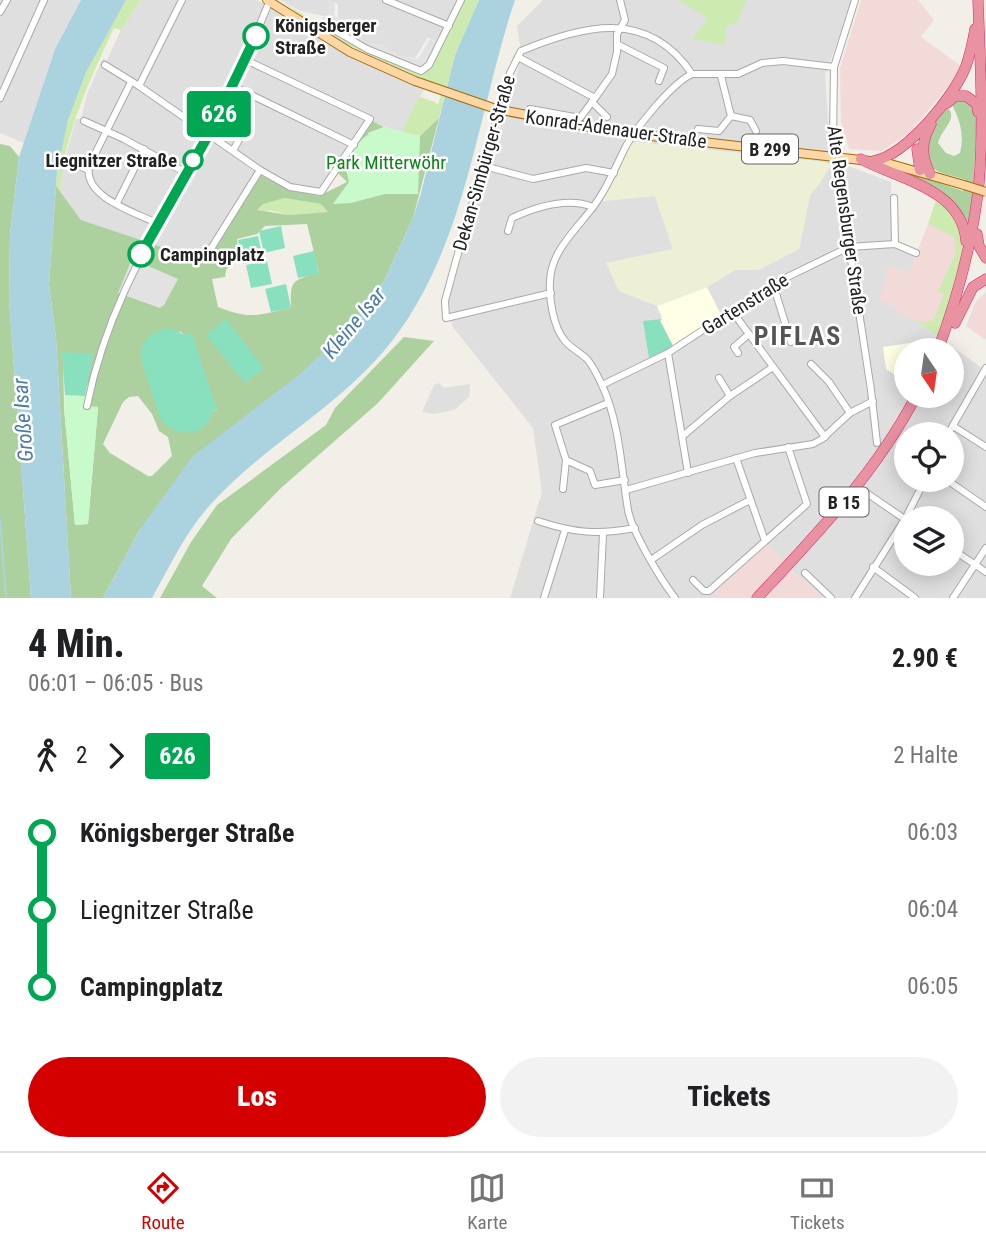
<!DOCTYPE html>
<html lang="de">
<head>
<meta charset="utf-8">
<style>
	:root { --surface:#fff; --page:#f2f2f2; --text:#202124; --muted:#757577; --line:#e0e0e0; --accent:#d40000 }
	body { margin:0; font-family:"Roboto Condensed",sans-serif; background:var(--page); color:var(--text); height:100vh; display:flex; flex-direction:column; font-size:26px; white-space:nowrap }
	* { box-sizing:border-box; margin:0 }
	p { font-size:23px; color:var(--muted) }
	.icon { flex:none; width:38px; height:38px; fill:none; stroke:currentColor; stroke-width:2; stroke-linecap:round; stroke-linejoin:round }
	.map { position:relative; height:598px; overflow:hidden }
	.sheet { display:flex; flex-direction:column; background:var(--surface); flex:1 }
	.sheet>* { flex:none }
	.badge { padding:0 14px; border-radius:5px; font-size:24px; line-height:46px }
	.needle { width:46px; rotate:167deg }
	.fabs { position:absolute; left:894px; top:338px; display:grid; gap:14px }
	.fabs a { display:grid; place-items:center; width:70px; height:70px; border-radius:50%; background:var(--surface); box-shadow:0 4px 18px #0003; font-size:35px }
	.map>.badge { position:absolute; translate:-50% -50%; box-shadow:0 0 0 4px #fff }
	.legs { display:flex; align-items:center; gap:10px; height:77px; padding:0 28px; font-size:23px }
	.legs p { margin-inline-start:auto }
	.head { display:flex; align-items:center; justify-content:space-between; height:119px; padding:0 28px }
	h1 { font-size:38px; font-weight:800; line-height:52px }
	.button { display:flex; gap:14px; margin-top:auto; padding:14px 28px }
	.button a { flex:1; height:80px; border-radius:42px; background:var(--accent); color:#fff; font-size:28px; font-weight:800; line-height:80px; text-align:center }
	.button a+a { background:var(--page); color:var(--text) }
	ul { padding:0 28px; list-style:none }
	li { display:flex; align-items:center; gap:24px; height:77px; font-size:26px }
	li i { display:grid; place-items:center; width:10px; height:100%; margin:0 9px; background:currentColor }
	li i::after { content:''; width:18px; height:18px; margin:-9px; border:5px solid; border-radius:50%; background:var(--surface) }
	li p { margin-inline-start:auto }
	li:first-child i { background:linear-gradient(#0000 50%,currentColor 0) }
	li:last-child i { background:linear-gradient(currentColor 50%,#0000 0) }
	.dock { display:flex; justify-content:space-around; align-items:center; height:98px; border-top:2px solid var(--line); background:var(--surface); font-size:19px; color:var(--muted) }
	.dock a { display:grid; justify-items:center; gap:4px }
	.dock .active { color:var(--accent) }
	.map>svg:first-child { display:block }
	.residential { fill:#e0dfdf; fill-rule:evenodd }
	.commercial { fill:#f2dad9 }
	.education { fill:#ffffe5 }
	.farmland { fill:#eef0d5 }
	.grass { fill:#cdebb0 }
	.forest { fill:#add19e; fill-rule:evenodd }
	.park { fill:#c8facc }
	.pitch { fill:#88e0be }
	.parking { fill:#e2e2e2 }
	.water { fill:#aad3df }
	.lines { fill:none; stroke-linecap:round; stroke-linejoin:round }
	.stream { stroke:#aad3df; stroke-width:2 }
	.minor-casing { stroke:#a9a9a9; stroke-width:8 }
	.major-casing { stroke:#a06b00; stroke-width:10 }
	.highway-casing { stroke:#dc2a67; stroke-width:11 }
	.minor { stroke:#fff; stroke-width:6 }
	.major { stroke:#fcd6a4; stroke-width:8 }
	.highway { stroke:#e892a2; stroke-width:10 }
	.major-bridge-casing { stroke:#a06b00; stroke-width:10; stroke-linecap:butt }
	.major-bridge { stroke:#fcd6a4; stroke-width:8 }
	.line-1-casing { stroke:#fff; stroke-width:16 }
	.line-1 { stroke:#00a651; stroke-width:10 }
	.stop-1-dot { fill:#fff; stroke:#00a651; stroke-width:3.5 }
	.labels { text-anchor:middle; dominant-baseline:central; stroke-width:5; stroke-linejoin:round; paint-order:stroke }
	.shield { fill:#fff; stroke:#646464; stroke-width:2 }
	.shield-label { font-size:18px; font-weight:bold; fill:#222 }
	.stop-label { font-size:19px; font-weight:bold; fill:#222; stroke:#fff; text-anchor:start }
	.street-label { font-size:19px; fill:#222; stroke:#fff }
	.park-label { font-size:19px; fill:#0c8416; stroke:#fff }
	.water-label { font-size:21px; font-style:italic; fill:#4a7aab; stroke:#fff }
	.district-label { font-size:26px; font-weight:bold; letter-spacing:2px; fill:#555; stroke:#fff }
</style>
</head>
<body>
<div class="map">
<svg width="986" height="598" viewBox="0 0 986 598">
	<rect width="100%" height="100%" fill="#f2efe9"/>
	<g class="residential">
		<polygon points="0,0 81,0 55,49 24,143 0,133"/>
		<polygon points="141,0 257,0 342,53 424,90 401,133 370,121 324,193 319,196 289,190 204,261 81,220 60,192 61,174 76,119 81,119 87,94 103,58 107,60 121,30"/>
		<polygon points="280,0 461,0 440,44 428,37 415,58 398,56 382,45 368,44 352,31 338,30 338,4 329,1 328,16 324,16 301,11"/>
		<path d="M543,0H853L825,75L831,162L840,163L891,182L892,247L913,254L915,259L909,273L889,266L897,311L915,320L986,371V598H824L799,576L714,587L719,598H510L542,492L533,428L452,326L448,301L519,66L521,51L517,26ZM635,142L824,162L833,167H829L820,183L810,195L799,249L758,270H735L707,287L607,263L673,249L655,196L603,201V198L629,146ZM906,350H952V396H906ZM906,434H952V480H906ZM906,518H952V564H906Z"/>
		<polygon points="439,383 444,388 470,384 469,397 454,410 435,414 422,412 434,385"/>
	</g>
	<g class="commercial">
		<polygon points="861,0 918,0 934,20 921,37 961,66 952,82 909,133 882,151 849,149 841,123 840,68"/>
		<polygon points="928,224 960,238 936,335 915,320 896,311 897,307 879,300 889,265 909,273"/>
		<polygon points="986,292 986,340 966,326 976,301"/>
		<polygon points="766,543 799,576 824,598 719,598 714,588"/>
	</g>
	<g class="education">
		<polygon points="707,287 721,315 673,346 660,320 662,318 657,306"/>
		<polygon points="916,342 929,350 906,350 906,380 904,381 886,369 883,347"/>
	</g>
	<polygon class="farmland" points="635,142 824,162 834,167 829,168 820,183 810,195 799,249 758,270 735,270 707,287 657,306 619,291 606,263 673,249 655,196 603,200 629,146"/>
	<g class="grass">
		<path d="M126,0H141L124,26L121,30L114,28C90,80 64,133 60,192L56,186C59,148 70,106 86,71C98,47 113,23 126,0Z"/>
		<polygon points="462,0 479,0 455,55 439,118 420,136 401,133 418,99 421,97 435,102 438,105 443,89 331,37 282,1 346,42 409,69 420,71"/>
		<polygon points="678,0 746,0 737,23 730,24 725,28 725,45 692,39 706,22 706,17"/>
		<path d="M937,197C954,209 965,232 964,253L939,337L915,320L927,323L929,320L933,321L944,294L938,291L956,253L954,237L928,224Z"/>
		<path d="M284,198L321,204L329,212L289,215L273,211L256,210C265,202 272,199 284,198Z"/>
	</g>
	<g class="forest">
		<path d="M970,100L977,113L974,175L976,183L969,238L963,217L883,167L908,172L963,191L966,180C956,176 942,175 934,169C912,155 936,120 946,106C960,118 942,128 938,143L946,153L954,156L960,153C965,134 959,117 950,101Z"/>
		<path d="M439,118L413,218L384,281L348,329L140,529L103,598H71L56,338L49,285L56,186L81,220L204,261L206,255L260,175L289,190L319,196L347,182L338,173L370,120L384,127L368,133L408,179L420,136ZM284,198L321,204L328,212L289,215L257,210L263,204ZM307,224L319,273C292,280 290,280 291,308C257,315 252,320 218,307L212,279L225,277L226,270L239,258L237,239L257,234L265,226ZM179,331L185,335L217,410L212,412L206,424ZM63,352L88,386L85,406L98,408L88,524L75,525L64,408ZM138,396L152,414L159,431L168,437L172,456L152,476H148L110,453L103,444L123,402L129,397Z"/>
		<polygon points="0,144 10,146 19,157 10,235 9,299 31,598 0,598"/>
		<polygon points="404,337 434,341 378,403 281,488 231,539 202,586 217,598 160,598 191,542 217,505 326,425 335,408"/>
	</g>
	<g class="park">
		<path d="M384,127L420,136L418,194H385L351,203L333,204L349,182L345,166C356,145 360,136 384,127Z"/>
		<polygon points="65,395 85,396 85,406 98,407 88,524 75,525 64,408"/>
	</g>
	<g class="pitch">
		<polygon points="281,226 285,248 264,253 259,231"/>
		<polygon points="258,236 263,259 243,264 238,240"/>
		<polygon points="314,251 319,274 298,278 293,256"/>
		<polygon points="267,261 272,284 251,288 246,265"/>
		<polygon points="286,284 291,308 271,312 265,289"/>
		<polygon points="226,319 264,368 245,383 206,335"/>
		<polygon points="662,319 660,321 673,346 649,358 643,321"/>
		<path d="M170,328L185,335L192,333L217,410L212,412C206,438 176,438 161,420C157,406 140,363 141,351C143,337 158,329 170,328Z"/>
		<polygon points="62,352 93,354 85,396 65,395"/>
	</g>
	<g class="parking">
		<polygon points="328,1 335,3 334,16 337,17 338,30 352,31 368,44 382,45 398,56 418,59 430,39 440,44 429,65 421,71 409,69 346,42 321,27 321,19 328,15"/>
		<polygon points="132,259 178,279 164,305 160,308 118,293"/>
	</g>
	<g class="water">
		<polygon points="81,0 126,0 86,72 68,120 57,172 49,285 56,338 71,598 31,598 9,299 10,235 19,157 55,49"/>
		<path d="M479,0H515C478,110 468,236 398,333C348,403 268,441 211,504C186,531 170,566 152,598H103L140,529L193,456L300,374L348,329L384,281L413,218L421,193L455,55Z"/>
	</g>
	<g class="lines">
		<polyline class="stream" points="0,519 6,598"/>
		<g class="minor-casing">
			<g id="minor">
				<polyline points="386,0 449,26"/>
				<polyline points="855,0 834,67 833,142 871,390 877,443"/>
				<polyline points="0,12 7,0"/>
				<polyline points="329,27 367,49 421,71 429,65 461,0"/>
				<polyline points="617,44 664,68 659,81"/>
				<polyline points="518,57 595,98 580,118 530,109"/>
				<polyline points="105,65 139,86 260,170 290,187 321,192 370,119 246,60"/>
				<path d="M131,82L89,166C83,198 136,212 158,224"/>
				<polyline points="139,86 182,0"/>
				<polyline points="233,86 354,145"/>
				<polyline points="0,98 44,0"/>
				<polyline points="595,98 612,74 617,52 617,34 625,20 620,0"/>
				<polyline points="592,102 607,117"/>
				<polyline points="731,116 750,120 756,131"/>
				<polyline points="84,121 124,139 186,173"/>
				<polyline points="698,129 719,131 731,116 721,76"/>
				<polyline points="233,151 248,122"/>
				<polyline points="69,161 88,170"/>
				<polyline points="484,166 533,179 586,168 614,173"/>
				<polyline points="894,198 895,244"/>
				<polyline points="117,203 144,149"/>
				<path d="M508,231L512,218C536,207 568,197 593,207"/>
				<polyline points="207,255 260,170"/>
				<polyline points="773,284 791,342"/>
				<path d="M551,293L446,318L445,301L455,264L510,73L521,51C583,25 648,8 692,74H738L762,63L783,61L834,67"/>
				<polyline points="732,311 825,437"/>
				<polyline points="668,353 688,473"/>
				<polyline points="738,353 734,347 749,334"/>
				<polyline points="811,364 829,382 850,413"/>
				<polyline points="719,378 730,396"/>
				<polyline points="602,385 668,353 773,284 849,247 895,244 916,253"/>
				<path d="M87,406C108,300 158,228 208,136C232,92 251,46 270,0"/>
				<polyline points="953,426 986,447"/>
				<polyline points="932,434 943,432 948,434"/>
				<polyline points="948,434 986,368"/>
				<polyline points="684,435 730,396 773,367"/>
				<polyline points="736,458 765,541"/>
				<polyline points="566,460 555,425 608,403"/>
				<polyline points="947,480 986,507"/>
				<polyline points="563,489 566,460 590,471 595,485 625,480"/>
				<polyline points="626,490 755,453 813,444 822,439 850,413 873,401"/>
				<polyline points="868,494 906,520"/>
				<path d="M538,521C574,533 598,535 635,528"/>
				<polyline points="952,549 986,572"/>
				<polyline points="651,560 702,525 750,500"/>
				<polyline points="873,567 915,598"/>
				<polyline points="805,573 831,598"/>
				<polyline points="693,580 704,591 709,591 807,504 788,447"/>
				<polyline points="544,598 565,530"/>
				<polyline points="600,598 603,534"/>
				<path d="M675,598C661,580 632,532 628,510C621,468 620,424 602,385C598,377 593,365 586,358C579,352 571,348 565,341C553,327 549,298 550,281C551,248 582,225 598,200C609,184 616,166 625,148C635,129 672,83 692,74"/>
				<polyline points="855,598 905,519 925,480"/>
				<polyline points="953,598 986,548"/>
			</g>
		</g>
		<g class="major-casing">
			<polyline id="major" points="267,0 350,52 415,81 496,109 616,132 887,163 964,185"/>
		</g>
		<g class="highway-casing">
			<g id="highway">
				<polyline points="947,103 955,96 966,96 977,104 978,112"/>
				<polyline points="917,149 920,170"/>
				<path d="M861,159C900,180 962,189 966,241"/>
				<path d="M874,161C907,154 954,97 966,66C970,54 973,41 975,29"/>
				<path d="M930,174C921,155 921,142 931,124"/>
				<polyline points="977,234 979,246 986,258"/>
				<polyline points="955,323 973,287 986,279"/>
				<path d="M938,350C958,296 973,241 979,183C984,122 980,61 978,0"/>
				<path d="M757,598C816,535 876,473 916,396"/>
			</g>
		</g>
		<use href="#minor" class="minor"/>
		<use href="#major" class="major"/>
		<use href="#highway" class="highway"/>
		<g class="major-bridge-casing">
			<polyline id="major-bridge" points="964,185 986,192"/>
		</g>
		<use href="#major-bridge" class="major-bridge"/>
	</g>
	<g class="lines">
		<g class="line-1-casing">
			<polyline id="line-1" points="141,254 209,134 256,36"/>
		</g>
		<use href="#line-1" class="line-1"/>
	</g>
	<g class="stop-1-dot">
		<circle cx="256" cy="36" r="12"/>
		<circle cx="193" cy="160" r="9"/>
		<circle cx="141" cy="254" r="12"/>
	</g>
	<g class="labels">
		<g class="shield">
			<rect x="742" y="134.5" width="56" height="29" rx="5"/>
			<rect x="819.5" y="487.5" width="49" height="29" rx="5"/>
		</g>
		<g class="shield-label">
			<text x="770" y="149">B 299</text>
			<text x="844" y="502">B 15</text>
		</g>
		<g class="stop-label">
			<text x="275" y="25">Königsberger<tspan x="275" dy="22">Straße</tspan></text>
			<text x="177" y="160" text-anchor="end">Liegnitzer Straße</text>
			<text x="160" y="254">Campingplatz</text>
		</g>
		<g class="street-label">
			<text transform="translate(616 129) rotate(8)">Konrad-Adenauer-Straße</text>
			<text transform="translate(484 163) rotate(-74)">Dekan-Simbürger-Straße</text>
			<text transform="translate(847 220) rotate(82)">Alte Regensburger Straße</text>
			<text transform="translate(745 304) rotate(-32)">Gartenstraße</text>
		</g>
		<g class="park-label">
			<text x="386" y="162">Park Mitterwöhr</text>
		</g>
		<g class="water-label">
			<text transform="translate(354 323) rotate(-50)">Kleine Isar</text>
			<text transform="translate(23 420) rotate(-94)">Große Isar</text>
		</g>
		<g class="district-label">
			<text x="798" y="336">PIFLAS</text>
		</g>
	</g>
</svg>
<div class="fabs">
<a><svg class="needle" viewBox="-14 -14 28 28"><path d="M0-13l5 13h-10z" fill="#e53935"/><path d="M0 13l5-13h-10z" fill="#757577"/></svg></a>
<a><svg class="icon" aria-label="locate" viewBox="0 0 24 24"><circle cx="12" cy="12" r="6"/><path d="M12 2v4M12 18v4M2 12h4M18 12h4"/></svg></a>
<a><svg class="icon" aria-label="layers" viewBox="0 0 24 24"><path d="M12 4l9 5-9 5-9-5zM3 14l9 5 9-5"/></svg></a>
</div>
<b class="badge" style="left:219px;top:114px;background:#00a651;color:#fff">626</b>
</div>
<section class="sheet">
<div class="head"><div><h1>4 Min.</h1><p>06:01 – 06:05 · Bus</p></div><b>2.90 €</b></div>
<div class="legs"><svg class="icon" aria-label="walk" viewBox="0 0 24 24"><circle cx="13" cy="4" r="2"/><path d="M13 8l-2 6 4 7M11 14l-3 7M7 12l3-4h3l4 4"/></svg>2<svg class="icon" aria-label="forward" viewBox="0 0 24 24"><path d="M9 5l7 7-7 7"/></svg><b class="badge" style="background:#00a651;color:#fff">626</b><p>2 Halte</p></div>
<ul>
<li><i style="color:#00a651"></i><b>Königsberger Straße</b><p>06:03</p></li>
<li><i style="color:#00a651"></i><span>Liegnitzer Straße</span><p>06:04</p></li>
<li><i style="color:#00a651"></i><b>Campingplatz</b><p>06:05</p></li>
</ul>
<div class="button"><a>Los</a><a>Tickets</a></div>
</section>
<nav class="dock">
<a class="active"><svg class="icon" aria-label="directions" viewBox="0 0 24 24"><path d="M12 3l9 9-9 9-9-9zM9 14v-3h6M13 9l2 2-2 2"/></svg>Route</a>
<a><svg class="icon" aria-label="map" viewBox="0 0 24 24"><path d="M3 6l6-2 6 2 6-2v14l-6 2-6-2-6 2zM9 4v14M15 6v14"/></svg>Karte</a>
<a><svg class="icon" aria-label="tickets" viewBox="0 0 24 24"><path d="M3 7h18v10H3zM15 7v10"/></svg>Tickets</a>
</nav>
</body>
</html>
